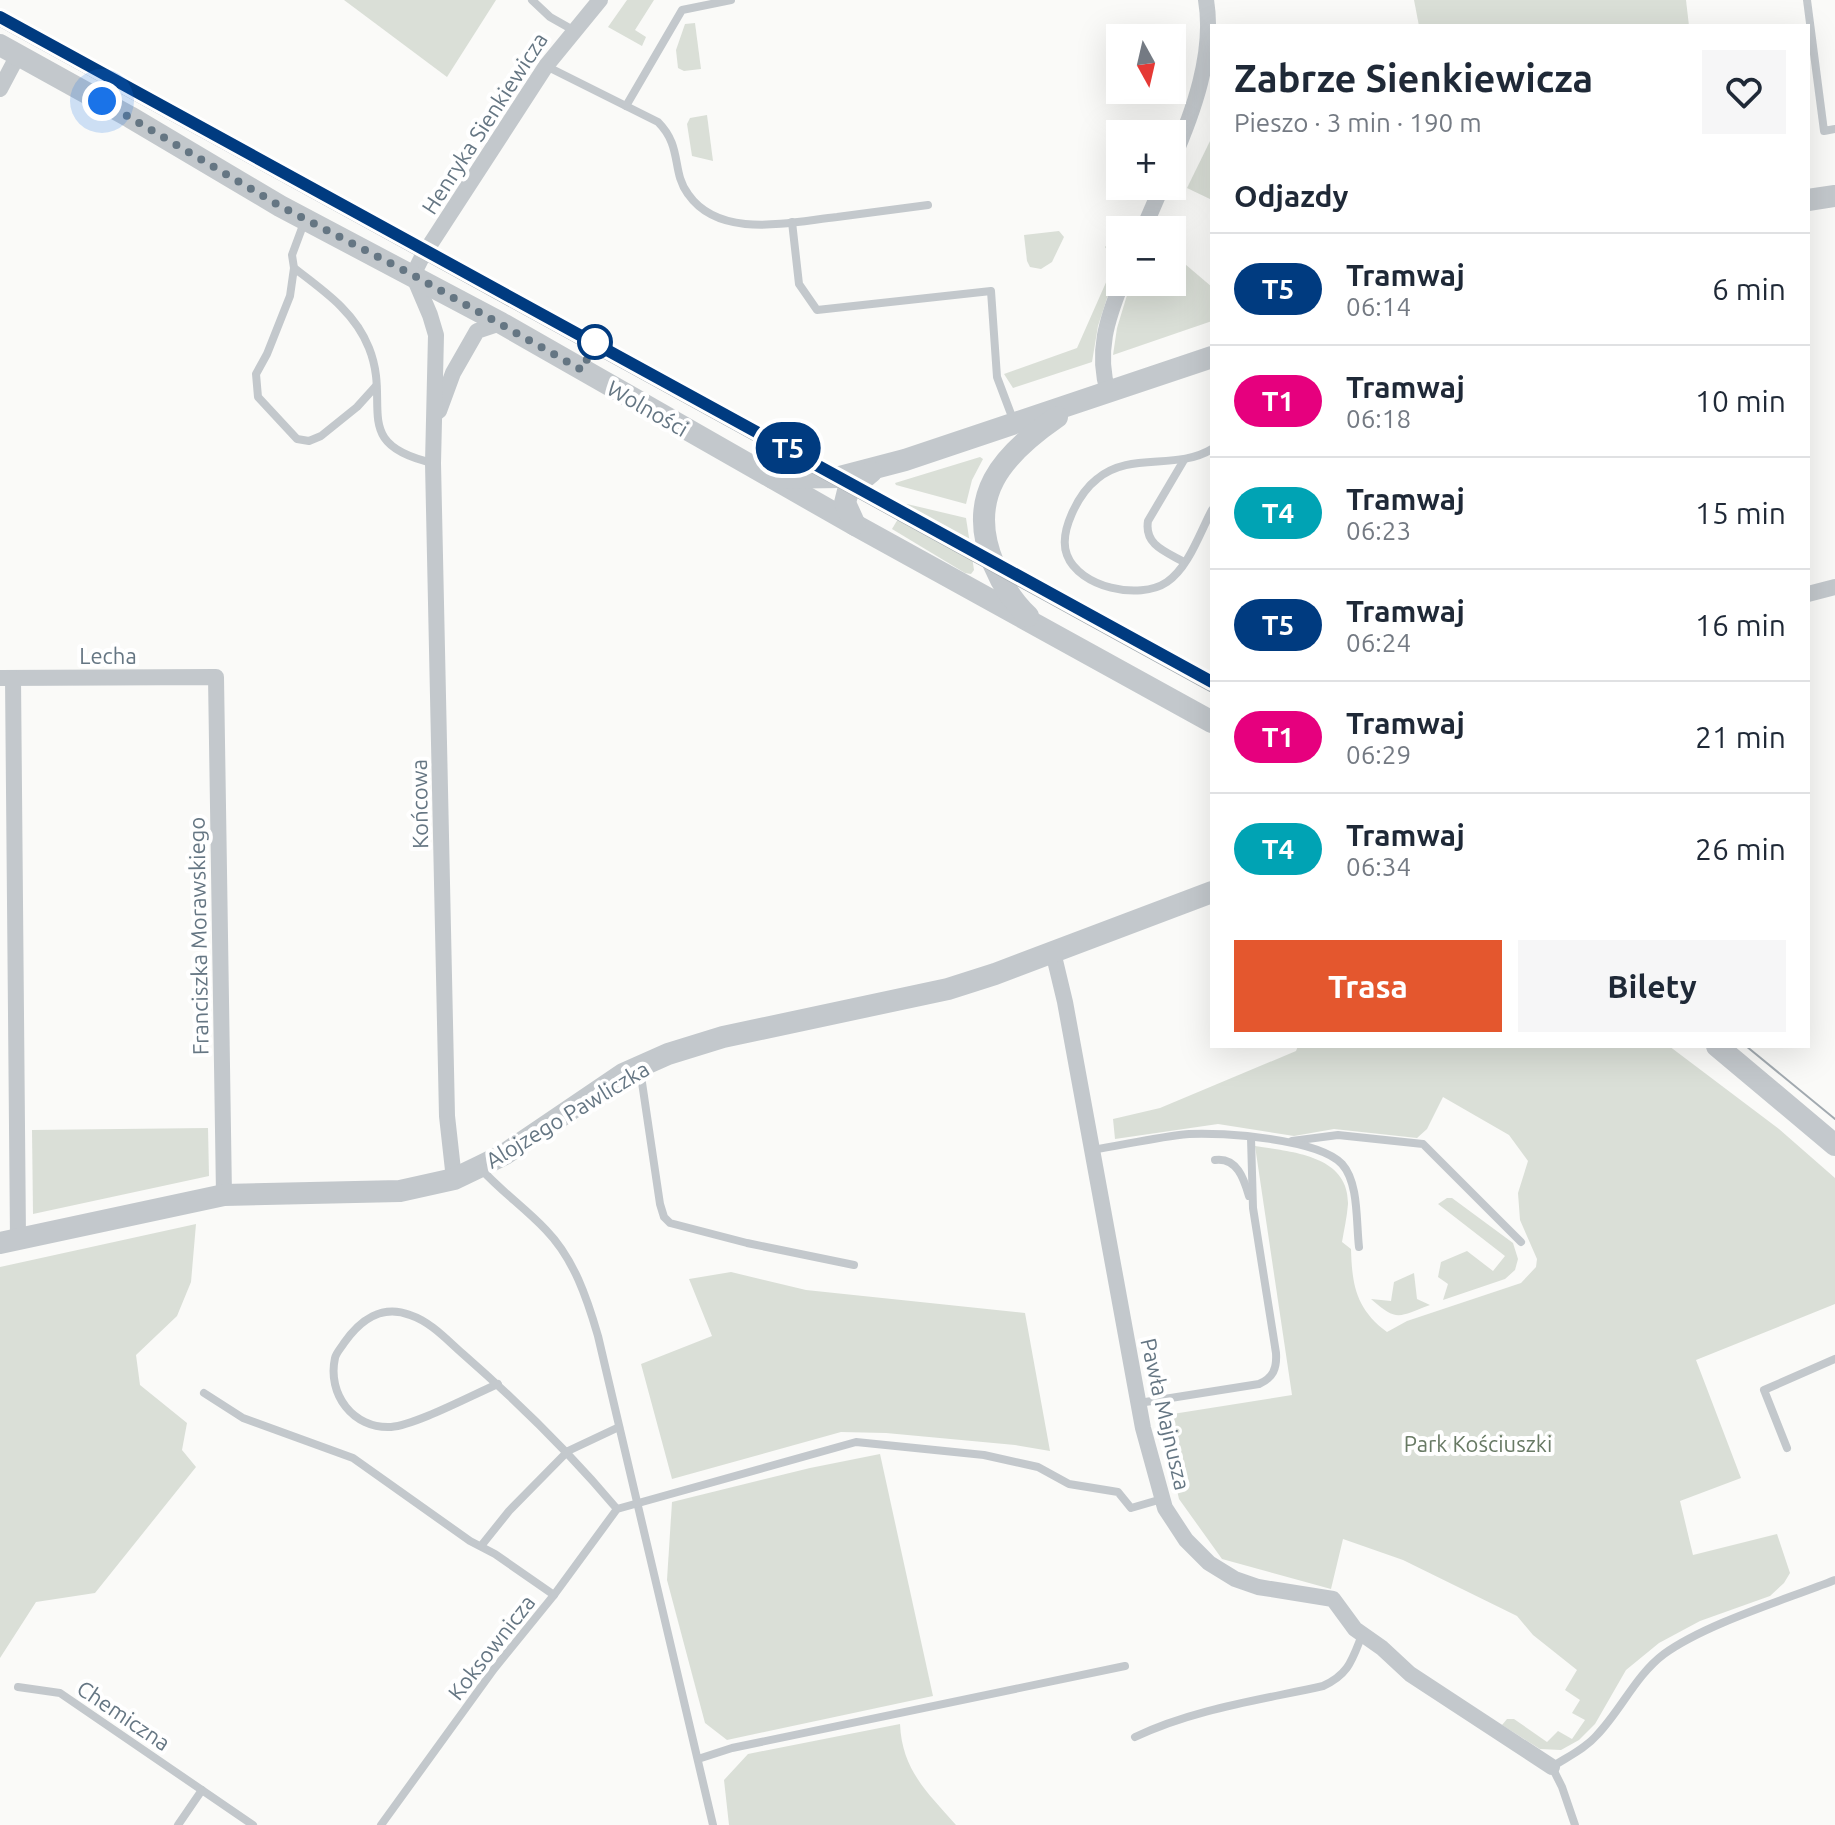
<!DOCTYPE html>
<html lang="pl">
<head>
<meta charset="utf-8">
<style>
	:root { --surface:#fff; --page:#f6f6f7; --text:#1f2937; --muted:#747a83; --line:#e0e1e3; --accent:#e4572e }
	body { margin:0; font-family:Ubuntu,sans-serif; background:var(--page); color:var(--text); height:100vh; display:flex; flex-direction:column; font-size:30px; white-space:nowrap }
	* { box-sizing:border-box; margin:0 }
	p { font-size:26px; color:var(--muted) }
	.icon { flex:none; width:44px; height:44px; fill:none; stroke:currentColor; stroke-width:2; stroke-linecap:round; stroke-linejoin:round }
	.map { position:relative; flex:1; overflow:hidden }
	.drawer { position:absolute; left:1210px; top:24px; width:600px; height:1024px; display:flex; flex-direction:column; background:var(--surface); border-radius:0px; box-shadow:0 8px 32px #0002 }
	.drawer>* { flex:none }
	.badge { padding:0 16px; border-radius:26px; font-size:28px; line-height:52px }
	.needle { width:52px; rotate:172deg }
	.buttons { position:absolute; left:1106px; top:24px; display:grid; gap:16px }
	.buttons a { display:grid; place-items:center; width:80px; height:80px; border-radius:0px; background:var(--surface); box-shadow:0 8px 32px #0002; font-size:40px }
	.you { position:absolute; width:40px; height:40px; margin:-20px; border:6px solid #fff; border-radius:50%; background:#1a73e8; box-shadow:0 0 0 12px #1a73e833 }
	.map>.badge { position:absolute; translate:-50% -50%; box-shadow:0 0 0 4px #fff }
	h2 { padding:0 24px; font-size:30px; line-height:72px }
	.round { display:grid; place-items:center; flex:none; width:84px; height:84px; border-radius:0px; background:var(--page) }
	.head { display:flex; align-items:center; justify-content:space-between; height:136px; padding:0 24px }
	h1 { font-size:38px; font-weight:700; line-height:60px }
	.cta { display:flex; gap:16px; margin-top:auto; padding:16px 24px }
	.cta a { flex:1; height:92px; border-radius:0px; background:var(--accent); color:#fff; font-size:32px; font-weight:700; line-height:92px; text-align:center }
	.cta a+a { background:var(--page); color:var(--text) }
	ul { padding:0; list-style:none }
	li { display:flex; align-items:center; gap:24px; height:112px; padding:0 24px; border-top:2px solid var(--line) }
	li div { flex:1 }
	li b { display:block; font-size:30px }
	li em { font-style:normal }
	li .badge { min-width:88px; font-weight:700; text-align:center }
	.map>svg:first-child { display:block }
	.green { fill:#dadfd7 }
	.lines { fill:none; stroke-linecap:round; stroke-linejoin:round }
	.service { stroke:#c3c8cc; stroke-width:8 }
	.minor { stroke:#c3c8cc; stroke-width:16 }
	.tertiary { stroke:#c3c8cc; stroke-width:22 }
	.tram { stroke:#a2aab0; stroke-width:2 }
	.line-casing { stroke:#fff; stroke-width:18 }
	.line { stroke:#003b80; stroke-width:12 }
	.walk { stroke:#657683; stroke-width:8; stroke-dasharray:0 14.4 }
	.stop-dot { fill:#fff; stroke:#003b80; stroke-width:4 }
	.labels { text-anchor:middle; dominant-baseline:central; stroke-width:8; stroke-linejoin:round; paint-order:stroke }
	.street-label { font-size:22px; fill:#657683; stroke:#fff }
	.park-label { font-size:22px; fill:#687a64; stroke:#fff }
</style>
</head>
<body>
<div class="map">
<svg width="1835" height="1825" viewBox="0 0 1835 1825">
	<rect width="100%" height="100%" fill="#fafaf8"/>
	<g class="green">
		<polygon points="344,0 496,0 447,77"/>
		<polygon points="627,0 654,0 635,30 646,37 642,46 608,27"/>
		<polygon points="1414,0 1686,0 1689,26 1419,26"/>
		<polygon points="695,23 701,69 684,71 678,68 676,50 685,24"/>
		<polygon points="707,115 713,161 692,156 687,124 690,118"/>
		<polygon points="1212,137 1212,200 1187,188"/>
		<polygon points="1059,231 1064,237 1052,262 1041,269 1030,267 1027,261 1024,235"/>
		<polygon points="1120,238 1120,273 1107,298 1098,326 1092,362 1013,388 1004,374 1077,348 1115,262 1105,247 1111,240"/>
		<polygon points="1172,253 1212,287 1212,321 1113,355 1117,328 1131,282 1172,282"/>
		<polygon points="980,457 983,459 972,480 966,504 896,485 895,483"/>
		<polygon points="907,504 966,518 974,570 971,574 965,573 892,529"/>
		<path d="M1298,1046H1669L1779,1129L1835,1178V1304L1696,1360L1741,1478L1680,1501L1693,1555L1777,1534L1790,1573L1784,1583L1770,1596L1700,1621L1659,1643L1626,1670L1595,1724L1579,1740L1561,1750L1540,1749L1502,1725L1507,1719H1514L1547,1742L1558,1731L1572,1739L1585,1720L1572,1713L1580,1700L1565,1690L1577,1670L1533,1635L1517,1616L1403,1560L1343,1539L1331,1589L1222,1559L1179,1499L1160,1416L1292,1395L1255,1146C1291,1152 1349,1155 1348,1204C1347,1217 1344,1230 1342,1242L1351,1249C1352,1285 1356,1309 1387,1332L1407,1321L1521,1283L1536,1267L1537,1259L1520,1220L1518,1193L1528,1161L1509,1135L1443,1097L1427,1129L1417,1138L1334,1129L1294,1136L1218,1124L1115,1139L1113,1119L1160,1108L1296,1051Z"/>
		<polygon points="208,1128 209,1176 33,1214 32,1130"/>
		<polygon points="1447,1198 1452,1198 1513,1243 1518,1259 1515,1270 1505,1279 1443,1300 1448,1284 1438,1277 1441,1262 1467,1251 1493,1271 1505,1256 1438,1204"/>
		<polygon points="196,1224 191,1282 177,1316 136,1355 140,1385 187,1423 182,1450 196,1467 95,1593 36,1602 0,1658 0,1267"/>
		<polygon points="731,1272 806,1290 1025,1313 1050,1451 1015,1445 886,1433 841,1432 672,1479 641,1364 712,1336 689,1279"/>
		<path d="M1414,1273L1417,1299L1430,1305C1399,1316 1398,1323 1371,1299L1391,1301L1394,1282Z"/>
		<polygon points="880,1454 933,1696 727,1740 705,1723 667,1580 672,1502 810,1468"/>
		<path d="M900,1724C902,1770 927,1792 956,1825H729L724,1780L748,1754Z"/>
	</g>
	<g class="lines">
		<g class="service">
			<polyline points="532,0 550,17 573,30"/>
			<polyline points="1807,0 1824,131 1835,129"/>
			<path d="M546,66L658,122C683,147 671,171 688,194C720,240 790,222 837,217C868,213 898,209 928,205"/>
			<polyline points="626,106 682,10 731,0"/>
			<path d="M305,220L292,255L294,268C324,291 355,312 369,348C392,405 349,444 433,463"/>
			<polyline points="792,222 799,284 817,310 991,291 997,377 1014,422"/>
			<polyline points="294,268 290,296 267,354 256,374 258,397 297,439 309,441 321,436 357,407 376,386"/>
			<path d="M1212,449C1176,471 1130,451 1097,479C1079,493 1058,532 1067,555C1079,587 1139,601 1167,582C1189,567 1200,532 1212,510"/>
			<path d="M1184,460L1148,521C1144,545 1166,552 1184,562"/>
			<polyline points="640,1069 660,1204 664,1217 670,1223 747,1243 854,1265"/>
			<polyline points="1292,1141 1338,1135 1423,1144 1521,1242"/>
			<path d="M1092,1150C1124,1145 1156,1137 1189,1134C1223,1132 1319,1139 1342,1164C1359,1183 1356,1222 1359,1247"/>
			<path d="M1215,1160C1237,1157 1244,1179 1249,1196"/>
			<path d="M481,1169C501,1191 525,1208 546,1230C574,1259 587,1298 598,1336L713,1825"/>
			<path d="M498,1384C472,1395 416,1425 391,1427C353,1429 327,1394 335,1358C336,1353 341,1348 344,1343C360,1320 382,1304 410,1315C431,1322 447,1340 463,1354C519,1403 570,1453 617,1509"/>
			<polyline points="204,1393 243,1418 353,1458 470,1541 495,1554 554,1595"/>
			<path d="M1139,1403L1259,1384C1273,1378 1277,1369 1276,1353L1253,1208L1251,1138"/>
			<polyline points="1787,1448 1764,1390 1835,1359"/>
			<polyline points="481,1546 509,1511 568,1451 619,1427"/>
			<polyline points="18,1687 60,1693 253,1825"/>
			<path d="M1135,1737C1194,1709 1260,1700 1323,1686C1349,1674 1352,1660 1362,1635"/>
			<polyline points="698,1759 732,1748 1125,1666"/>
			<polyline points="178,1825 202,1790"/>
			<polyline points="381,1825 494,1669 554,1595 617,1509 856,1442 984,1455 1038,1467 1069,1484 1118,1492 1131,1508 1162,1499"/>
			<path d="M1575,1825L1562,1787L1552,1767C1567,1757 1585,1749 1597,1735C1621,1710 1636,1675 1664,1654C1707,1623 1785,1600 1835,1580"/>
		</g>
		<g class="minor">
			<polyline points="0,89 18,55"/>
			<path d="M1172,161C1193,113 1215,53 1206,0"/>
			<polyline points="1143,230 1162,186"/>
			<path d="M1108,392C1096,352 1107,319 1122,282"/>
			<polyline points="439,411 453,373 477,331 501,323"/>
			<polyline points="1808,594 1835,587"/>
			<polyline points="0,678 216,677 224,1195"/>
			<polyline points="13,678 18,1239"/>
			<polyline points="1053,952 1065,1002 1143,1428 1165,1508 1186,1540 1209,1563 1235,1579 1258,1587 1333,1599 1355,1629 1382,1648 1410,1674 1552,1767"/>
			<polyline points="454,1179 447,1116 433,463 436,335 430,315 413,275 422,257 546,66 600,0"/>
		</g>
		<g class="tertiary">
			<polyline points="0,45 130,117 280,206 501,323 855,525 1212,722"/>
			<polyline points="1808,200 1835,196"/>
			<polyline points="773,478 840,477 905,460 1212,357"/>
			<polyline points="855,525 845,503 848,491 871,472"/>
			<path d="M1028,616C1013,602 1002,584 994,565C965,496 1002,455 1057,417"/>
			<polyline points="1717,1046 1835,1145"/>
			<polyline points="0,1243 224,1195 400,1191 454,1179 479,1167 505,1154 623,1074 668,1054 723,1037 948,989 995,974 1212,892"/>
		</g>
		<g class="tram">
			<polyline points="0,26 1212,692"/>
			<polyline points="1746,1046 1835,1119"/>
		</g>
	</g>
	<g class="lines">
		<g class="line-casing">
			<polyline id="line" points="0,17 1212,682"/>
		</g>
		<use href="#line" class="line"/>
		<polyline class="walk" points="102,101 280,206 413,275 582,370 595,342"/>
	</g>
	<circle class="stop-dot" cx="595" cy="342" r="16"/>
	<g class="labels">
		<g class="street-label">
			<text transform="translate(484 123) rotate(-57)">Henryka Sienkiewicza</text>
			<text transform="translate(648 408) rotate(30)">Wolności</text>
			<text x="108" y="655">Lecha</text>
			<text transform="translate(419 804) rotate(-91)">Końcowa</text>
			<text transform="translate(198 936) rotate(-91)">Franciszka Morawskiego</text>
			<text transform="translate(567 1114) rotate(-31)">Alojzego Pawliczka</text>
			<text transform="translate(1166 1414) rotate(77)">Pawła Majnusza</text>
			<text transform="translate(491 1647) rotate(-52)">Koksownicza</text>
			<text transform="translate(124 1715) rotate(34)">Chemiczna</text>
		</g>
		<g class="park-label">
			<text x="1478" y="1443">Park Kościuszki</text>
		</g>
	</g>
</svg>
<div class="buttons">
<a><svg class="needle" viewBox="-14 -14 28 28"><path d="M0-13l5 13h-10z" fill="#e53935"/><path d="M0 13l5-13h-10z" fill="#747a83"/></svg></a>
<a>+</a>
<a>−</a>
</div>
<div class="you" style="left:102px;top:101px"></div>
<b class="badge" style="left:788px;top:448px;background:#003b80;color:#fff">T5</b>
<section class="drawer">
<div class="head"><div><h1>Zabrze Sienkiewicza</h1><p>Pieszo · 3 min · 190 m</p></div><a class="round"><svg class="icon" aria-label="heart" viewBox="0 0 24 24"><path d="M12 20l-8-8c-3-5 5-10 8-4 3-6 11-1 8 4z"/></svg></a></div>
<h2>Odjazdy</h2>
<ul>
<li><span class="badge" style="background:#003b80;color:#fff">T5</span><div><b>Tramwaj</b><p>06:14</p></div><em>6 min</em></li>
<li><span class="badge" style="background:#e6007e;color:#fff">T1</span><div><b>Tramwaj</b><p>06:18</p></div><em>10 min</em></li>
<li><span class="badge" style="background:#00a3b4;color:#fff">T4</span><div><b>Tramwaj</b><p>06:23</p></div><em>15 min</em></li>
<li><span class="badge" style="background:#003b80;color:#fff">T5</span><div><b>Tramwaj</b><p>06:24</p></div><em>16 min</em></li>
<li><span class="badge" style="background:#e6007e;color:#fff">T1</span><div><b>Tramwaj</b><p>06:29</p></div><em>21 min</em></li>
<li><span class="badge" style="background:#00a3b4;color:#fff">T4</span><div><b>Tramwaj</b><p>06:34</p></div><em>26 min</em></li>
</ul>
<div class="cta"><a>Trasa</a><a>Bilety</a></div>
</section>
</div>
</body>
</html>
